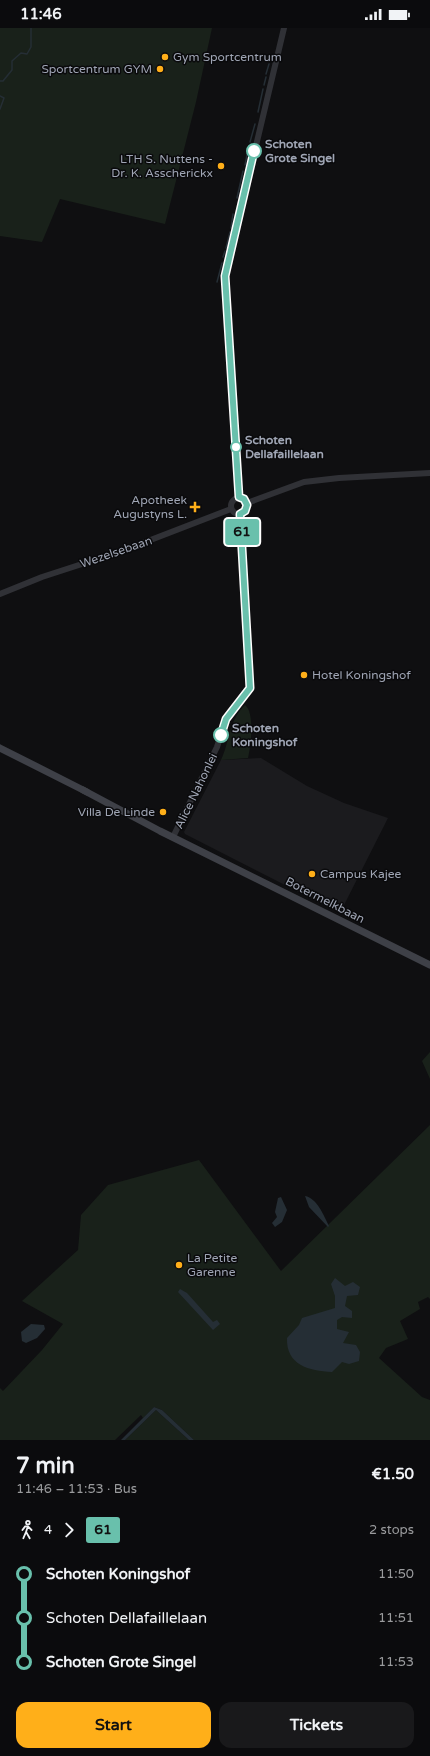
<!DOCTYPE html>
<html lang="en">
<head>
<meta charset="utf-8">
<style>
	:root { --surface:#0b0b0d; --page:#19191b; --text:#f1f3f6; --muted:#9a9b9d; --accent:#ffaf19 }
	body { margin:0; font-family:"Varela Round",sans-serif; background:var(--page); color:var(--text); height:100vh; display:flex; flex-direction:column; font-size:15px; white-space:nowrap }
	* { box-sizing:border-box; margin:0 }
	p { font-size:13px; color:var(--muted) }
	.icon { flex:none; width:22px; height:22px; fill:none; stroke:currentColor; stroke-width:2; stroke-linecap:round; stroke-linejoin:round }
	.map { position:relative; height:1412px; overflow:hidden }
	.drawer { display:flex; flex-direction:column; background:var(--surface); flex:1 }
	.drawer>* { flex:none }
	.badge { padding:0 8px; border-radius:3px; font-size:14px; line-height:26px }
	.map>.badge { position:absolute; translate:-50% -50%; box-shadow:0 0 0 2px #fff }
	.legs { display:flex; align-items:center; gap:6px; height:44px; padding:0 16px; font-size:13px }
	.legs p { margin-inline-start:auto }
	.head { display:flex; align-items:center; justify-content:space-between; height:68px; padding:0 16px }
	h1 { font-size:22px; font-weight:700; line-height:30px }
	.primary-button { display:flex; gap:8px; margin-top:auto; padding:8px 16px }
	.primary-button a { flex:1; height:46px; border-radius:12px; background:var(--accent); color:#111; font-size:16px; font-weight:700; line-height:46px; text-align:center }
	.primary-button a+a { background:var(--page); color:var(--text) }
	ul { padding:0 16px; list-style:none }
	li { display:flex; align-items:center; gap:14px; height:44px; font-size:15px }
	li i { display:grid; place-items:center; width:6px; height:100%; margin:0 5px; background:currentColor }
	li i::after { content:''; width:10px; height:10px; margin:-5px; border:3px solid; border-radius:50%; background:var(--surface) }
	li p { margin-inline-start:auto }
	li:first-child i { background:linear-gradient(#0000 50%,currentColor 0) }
	li:last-child i { background:linear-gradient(currentColor 50%,#0000 0) }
	.status { display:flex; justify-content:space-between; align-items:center; height:28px; padding:0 20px; background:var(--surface); direction:ltr }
	.status svg { height:11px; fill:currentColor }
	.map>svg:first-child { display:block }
	.built { fill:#1b1b1e }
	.green { fill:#19211a }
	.water { fill:#252e35 }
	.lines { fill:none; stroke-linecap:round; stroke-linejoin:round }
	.stream { stroke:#252e35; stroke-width:1.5 }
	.tertiary { stroke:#303136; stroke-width:6 }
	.secondary { stroke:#3e4047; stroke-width:7 }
	.line-1-casing { stroke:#fff; stroke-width:9 }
	.line-1 { stroke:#69c0ac; stroke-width:6 }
	.poi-dot { fill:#ffaf19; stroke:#0a0a0c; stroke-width:1.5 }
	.stop-1-dot { fill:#fff; stroke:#69c0ac; stroke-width:2 }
	.labels { text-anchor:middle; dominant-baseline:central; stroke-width:3; stroke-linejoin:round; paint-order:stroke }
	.poi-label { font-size:12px; fill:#9fa5b4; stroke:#0a0a0c; text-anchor:start }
	.stop-label { font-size:12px; font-weight:bold; fill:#9fa5b4; stroke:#0a0a0c; text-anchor:start }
	.street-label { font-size:12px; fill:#9fa5b4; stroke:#0a0a0c }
</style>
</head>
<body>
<div class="status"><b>11:46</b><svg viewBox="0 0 49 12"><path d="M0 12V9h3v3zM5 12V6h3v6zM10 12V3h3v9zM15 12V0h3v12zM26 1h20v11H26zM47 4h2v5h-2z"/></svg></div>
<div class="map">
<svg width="430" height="1412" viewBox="0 0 430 1412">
	<rect width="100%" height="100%" fill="#0f0f11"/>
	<polygon class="built" points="261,730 307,758 344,775 388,790 340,885 185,806 184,804 221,732"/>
	<g class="green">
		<polygon points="0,0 212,0 196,74 165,196 60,171 42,214 0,208"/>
		<path d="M245,677C255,684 251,719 248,730L221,732C230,713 229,692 245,677Z"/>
		<polygon points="430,1024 430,1051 422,1033"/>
		<polygon points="430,1097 430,1271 428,1269 418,1274 420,1281 400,1293 408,1311 386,1320 379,1330 422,1369 430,1372 430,1412 194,1412 162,1382 154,1379 143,1390 141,1387 115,1412 0,1412 0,1360 3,1363 42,1322 63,1296 22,1273 78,1222 81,1187 108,1157 199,1132 281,1243"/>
		<polygon points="156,1382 189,1412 125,1412"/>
	</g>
	<g class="water">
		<path d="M305,1168C317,1170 324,1188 329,1198L328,1199L309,1179Z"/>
		<polygon points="281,1169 287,1182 282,1194 275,1199 272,1195 277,1189 275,1184 278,1170"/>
		<path d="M335,1250L345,1258L353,1254L360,1259L358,1267L347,1268L345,1278L352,1283V1290L342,1289L337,1292V1301L349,1304L343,1315L356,1317L360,1324L359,1333L349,1336L342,1334L332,1344C309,1343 286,1337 287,1310L299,1297L302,1290L335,1280V1268L331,1256Z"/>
		<polygon points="180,1261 187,1265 213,1294 217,1292 220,1296 213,1302 178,1264"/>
		<polygon points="31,1296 44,1297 45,1301 37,1310 26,1315 22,1313 21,1304"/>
		<polygon points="154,1379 162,1382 194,1412 189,1412 156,1382 125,1412 121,1412"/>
	</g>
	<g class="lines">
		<g class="stream">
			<polyline points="266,46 269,36"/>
			<polyline points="0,53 3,53 12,42 12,33 21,25 27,26 31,19 31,0"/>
			<polyline points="264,57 266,49"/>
			<polyline points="0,68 4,70 0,81"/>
			<polyline points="258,84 263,61"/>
			<polyline points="250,114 255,96"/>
			<polyline points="245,137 248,122"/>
			<polyline points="237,170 243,143"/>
			<polyline points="231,200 233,186"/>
			<polyline points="226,220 230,204"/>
			<polyline points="223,229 225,223"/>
			<polyline points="217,254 222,235"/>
		</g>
		<g class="tertiary">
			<polyline points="239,469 225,248 284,0"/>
			<circle cx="239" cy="478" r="8"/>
			<polyline points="247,475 304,454 339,450 430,445"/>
			<polyline points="0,566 42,549 122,523 231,481"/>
			<polyline points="173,809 217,719 226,691 249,660 240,486"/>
		</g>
		<g class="secondary">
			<polyline points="0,720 87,764"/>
			<polyline points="83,762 160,803 430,937"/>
		</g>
	</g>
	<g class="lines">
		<g class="line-1-casing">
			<polyline id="line-1" points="221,707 226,691 250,660 240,486 245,483 247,477 244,471 239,469 225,248 254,123"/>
		</g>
		<use href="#line-1" class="line-1"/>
	</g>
	<g class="poi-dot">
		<circle cx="165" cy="29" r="4"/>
		<circle cx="160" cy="41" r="4"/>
		<circle cx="221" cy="138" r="4"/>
		<path d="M193 473h4v4h4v4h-4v4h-4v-4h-4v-4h4z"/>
		<circle cx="304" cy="647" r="4"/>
		<circle cx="163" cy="784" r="4"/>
		<circle cx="312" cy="846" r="4"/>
		<circle cx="179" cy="1237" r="4"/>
	</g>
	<g class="stop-1-dot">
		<circle cx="254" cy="123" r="7"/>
		<circle cx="236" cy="419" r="5"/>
		<circle cx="221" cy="707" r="7"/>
	</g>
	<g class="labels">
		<g class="poi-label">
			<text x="173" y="29">Gym Sportcentrum</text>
			<text x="152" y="41" text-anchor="end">Sportcentrum GYM</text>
			<text x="213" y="131" text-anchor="end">LTH S. Nuttens -<tspan x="213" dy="14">Dr. K. Asscherickx</tspan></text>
			<text x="187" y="472" text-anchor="end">Apotheek<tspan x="187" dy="14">Augustyns L.</tspan></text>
			<text x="312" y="647">Hotel Koningshof</text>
			<text x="155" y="784" text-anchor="end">Villa De Linde</text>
			<text x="320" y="846">Campus Kajee</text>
			<text x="187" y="1230">La Petite<tspan x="187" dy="14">Garenne</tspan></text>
		</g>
		<g class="stop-label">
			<text x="265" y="116">Schoten<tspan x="265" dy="14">Grote Singel</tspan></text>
			<text x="245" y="412">Schoten<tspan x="245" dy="14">Dellafaillelaan</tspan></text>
			<text x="232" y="700">Schoten<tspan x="232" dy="14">Koningshof</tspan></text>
		</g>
		<g class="street-label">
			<text transform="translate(116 524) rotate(-19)">Wezelsebaan</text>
			<text transform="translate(196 763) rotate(-64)">Alice Nahonlei</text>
			<text transform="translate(325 872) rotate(27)">Botermelkbaan</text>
		</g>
	</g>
</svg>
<b class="badge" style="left:242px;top:504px;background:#69c0ac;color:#111">61</b>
</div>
<section class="drawer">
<div class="head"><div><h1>7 min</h1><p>11:46 – 11:53 · Bus</p></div><b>€1.50</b></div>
<div class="legs"><svg class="icon" aria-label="walk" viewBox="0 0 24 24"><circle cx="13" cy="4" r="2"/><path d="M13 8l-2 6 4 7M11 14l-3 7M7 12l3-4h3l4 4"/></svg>4<svg class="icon" aria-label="forward" viewBox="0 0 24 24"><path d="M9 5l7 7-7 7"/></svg><b class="badge" style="background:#69c0ac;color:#111">61</b><p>2 stops</p></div>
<ul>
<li><i style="color:#69c0ac"></i><b>Schoten Koningshof</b><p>11:50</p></li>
<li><i style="color:#69c0ac"></i><span>Schoten Dellafaillelaan</span><p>11:51</p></li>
<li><i style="color:#69c0ac"></i><b>Schoten Grote Singel</b><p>11:53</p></li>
</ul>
<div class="primary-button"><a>Start</a><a>Tickets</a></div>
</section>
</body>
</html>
